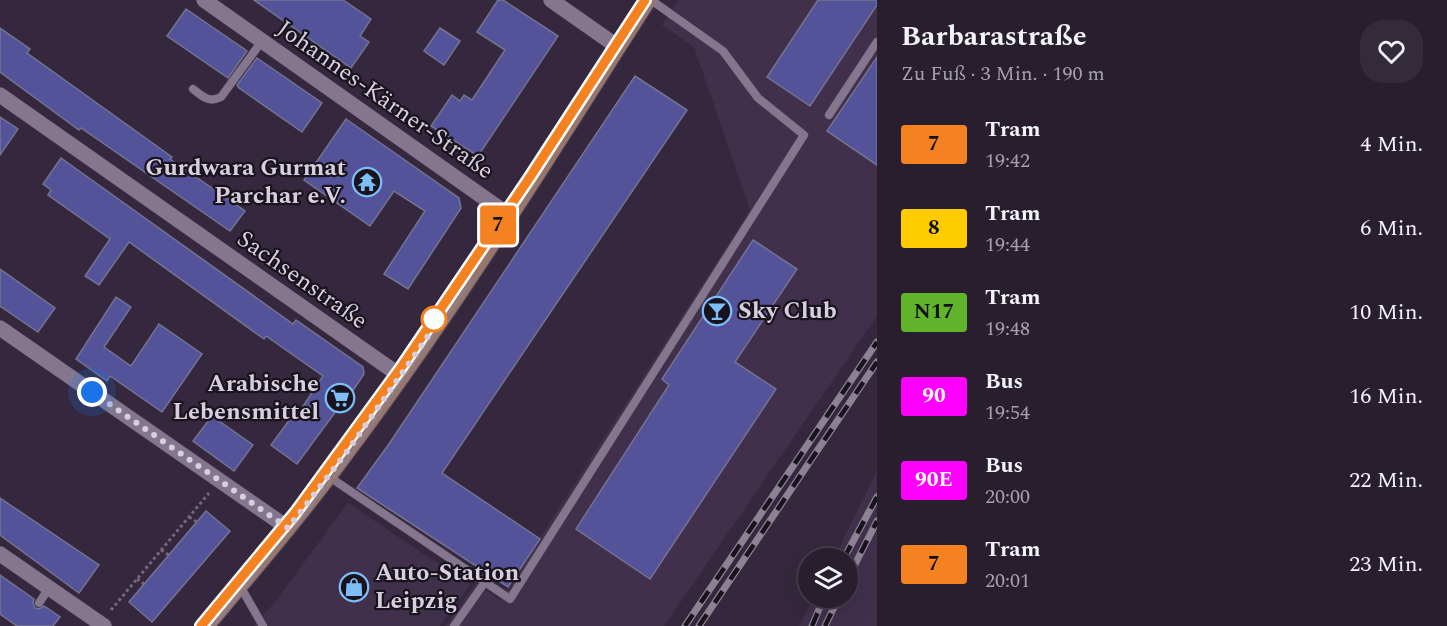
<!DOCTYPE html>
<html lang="de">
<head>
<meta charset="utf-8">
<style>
	:root { --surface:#281e2e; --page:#342b3a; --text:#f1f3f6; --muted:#a5a2aa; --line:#443c4a }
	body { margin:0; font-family:Spectral,serif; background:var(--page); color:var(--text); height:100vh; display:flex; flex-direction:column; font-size:22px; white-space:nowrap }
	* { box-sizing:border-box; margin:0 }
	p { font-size:20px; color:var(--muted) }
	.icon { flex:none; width:33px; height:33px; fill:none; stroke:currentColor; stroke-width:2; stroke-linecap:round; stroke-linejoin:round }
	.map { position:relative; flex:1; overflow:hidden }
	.drawer { display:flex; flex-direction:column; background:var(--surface); width:570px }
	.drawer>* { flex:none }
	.badge { padding:0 12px; border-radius:4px; font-size:21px; line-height:39px }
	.buttons { position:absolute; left:798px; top:548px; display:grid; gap:12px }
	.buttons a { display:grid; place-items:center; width:60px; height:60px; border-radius:50%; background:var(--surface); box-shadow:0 6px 24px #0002,0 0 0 2px var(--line); font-size:30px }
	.you { position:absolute; width:30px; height:30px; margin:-15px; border:4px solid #fff; border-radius:50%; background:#1a73e8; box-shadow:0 0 0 9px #1a73e833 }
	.map>.badge { position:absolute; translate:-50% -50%; box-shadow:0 0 0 3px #fff }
	.round { display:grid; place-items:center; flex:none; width:63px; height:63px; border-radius:24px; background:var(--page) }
	.summary { display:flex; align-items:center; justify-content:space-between; height:102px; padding:0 24px }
	h1 { font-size:28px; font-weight:700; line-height:45px }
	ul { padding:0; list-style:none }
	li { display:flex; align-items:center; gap:18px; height:84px; padding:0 24px }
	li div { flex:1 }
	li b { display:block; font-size:22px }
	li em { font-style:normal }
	li .badge { min-width:66px; font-weight:700; text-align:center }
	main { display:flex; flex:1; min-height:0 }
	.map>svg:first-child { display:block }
	.built { fill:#40304c }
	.building { fill:#545299; stroke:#737491; stroke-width:1.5 }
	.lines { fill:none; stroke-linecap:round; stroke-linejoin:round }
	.service-casing { stroke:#504558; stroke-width:9 }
	.minor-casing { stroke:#504558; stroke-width:16 }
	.secondary-casing { stroke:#504558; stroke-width:18 }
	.path { stroke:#74697c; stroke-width:3; stroke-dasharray:3 3; stroke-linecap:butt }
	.service { stroke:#857690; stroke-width:8 }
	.minor { stroke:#857690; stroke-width:15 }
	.secondary { stroke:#97766e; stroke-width:16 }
	.tram { stroke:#8c8294; stroke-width:1.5 }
	.rail-casing { stroke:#8c8294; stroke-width:7 }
	.rail { stroke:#19131d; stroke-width:4.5; stroke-dasharray:14; stroke-linecap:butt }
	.line-casing { stroke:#fff; stroke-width:14 }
	.line { stroke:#f58220; stroke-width:9 }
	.walk { stroke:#d7cfde; stroke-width:6; stroke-dasharray:0 10.8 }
	.stop-dot { fill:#fff; stroke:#f58220; stroke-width:3 }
	.labels { text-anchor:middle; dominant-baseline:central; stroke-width:4.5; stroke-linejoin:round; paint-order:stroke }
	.street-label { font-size:24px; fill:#d7cfde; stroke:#19131d }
	.poi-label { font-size:24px; font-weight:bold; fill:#d7cfde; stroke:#19131d; text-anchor:end }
</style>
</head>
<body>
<main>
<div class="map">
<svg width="877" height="626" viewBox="0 0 877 626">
	<rect width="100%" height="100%" fill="#35283e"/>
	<g class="built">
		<polygon points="679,0 877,0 877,316 664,626 445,626 476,583 500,600 750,210 694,47 662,25"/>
		<polygon points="877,471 877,626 799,626 814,597 848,597 848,558 834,558"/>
		<polygon points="348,503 470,585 440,626 254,626 275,602"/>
	</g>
	<g class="building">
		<polygon points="254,0 343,0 371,19 360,36 369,42 351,68"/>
		<polygon points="498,0 503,0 558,36 478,156 431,126 452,95 460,101 464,95 472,100 505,50 477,32"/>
		<polygon points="818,0 877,0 877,5 810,106 767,77"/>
		<polygon points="186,9 247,51 228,78 167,36"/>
		<polygon points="0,28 30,49 27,53 172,157 170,159 245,211 230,231 81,128 79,130 0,72"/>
		<polygon points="440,28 460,41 444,65 424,51"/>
		<polygon points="877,57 877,165 827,131"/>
		<polygon points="257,58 322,103 302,132 239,88 237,85"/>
		<polygon points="635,76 687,110 442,473 540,539 508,587 357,488 389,444"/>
		<polygon points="0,117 18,129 0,155"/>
		<polygon points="346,119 459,198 461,208 408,289 384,274 425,211 394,191 370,226 304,180"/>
		<polygon points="61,158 293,324 296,320 363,367 364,374 341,408 339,407 297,464 271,445 293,415 296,417 323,376 266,336 264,339 129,242 99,285 85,276 110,239 48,195 51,190 43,184"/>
		<polygon points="753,240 797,269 735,362 776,389 650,579 576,529 669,385 662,379"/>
		<polygon points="0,269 55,308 38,332 0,306"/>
		<polygon points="116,297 131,307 104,347 131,366 159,324 202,354 162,412 110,376 107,381 76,359"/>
		<polygon points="212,416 253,445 234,471 193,441"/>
		<polygon points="0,498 99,565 79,593 0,535"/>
		<polygon points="206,511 230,531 152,622 129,602"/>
		<polygon points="0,575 34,599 33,603 35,608 39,609 44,606 60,617 53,626 17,626 0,614"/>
	</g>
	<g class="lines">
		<g class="service-casing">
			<g id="service">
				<path d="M193,89C203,97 209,103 221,97L262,41"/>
				<polyline points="829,115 877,42"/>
				<polyline points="328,476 510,599 804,135 758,98 723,51 651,0"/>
				<polyline points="240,586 263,626"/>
				<polyline points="39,603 49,588"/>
				<polyline points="454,626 485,582"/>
			</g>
		</g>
		<g class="minor-casing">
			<g id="minor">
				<polyline points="204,0 510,216"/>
				<polyline points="551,0 618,47"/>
				<polyline points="0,95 402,377"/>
				<polyline points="0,328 288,528"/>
				<polyline points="0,554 104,626"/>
			</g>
		</g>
		<g class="secondary-casing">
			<path id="secondary" d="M206,626C254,569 302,513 346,453C455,308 550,153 648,0"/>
		</g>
		<g class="path">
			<polyline points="189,517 197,522"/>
			<polyline points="161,550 169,555"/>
			<polyline points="137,579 144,584"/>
			<polyline points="111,610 209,493"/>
		</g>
		<use href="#service" class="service"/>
		<use href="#minor" class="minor"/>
		<use href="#secondary" class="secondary"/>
		<g class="tram">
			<polyline points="295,526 344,464 472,280"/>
			<polyline points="201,626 295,513 400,369 506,213 645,0"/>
			<polyline points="213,626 259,570"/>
		</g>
		<g class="rail-casing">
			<g id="rail">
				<polyline points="844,558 877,497"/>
				<polyline points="848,578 877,521"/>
				<polyline points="685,626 877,342"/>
				<polyline points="699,626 877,362"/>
				<polyline points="812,626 824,597"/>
				<polyline points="825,626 839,597"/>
			</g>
		</g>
		<use href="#rail" class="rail"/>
	</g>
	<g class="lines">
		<g class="line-casing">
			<polyline id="line" points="201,626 295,513 400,369 530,177 645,0"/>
		</g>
		<use href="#line" class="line"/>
		<polyline class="walk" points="92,392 288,528 346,453 442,316 434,319"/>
	</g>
	<defs>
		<g id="temple-ring" transform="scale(1.5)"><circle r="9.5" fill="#19131d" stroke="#7dbef9" stroke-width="1.5"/><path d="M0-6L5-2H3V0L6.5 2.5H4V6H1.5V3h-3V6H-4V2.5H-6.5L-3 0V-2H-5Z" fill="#7dbef9"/></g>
		<g id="bar-ring" transform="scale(1.5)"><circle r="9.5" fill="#19131d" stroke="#7dbef9" stroke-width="1.5"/><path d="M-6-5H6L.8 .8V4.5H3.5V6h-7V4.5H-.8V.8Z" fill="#7dbef9"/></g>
		<g id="supermarket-ring" transform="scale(1.5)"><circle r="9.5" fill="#19131d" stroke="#7dbef9" stroke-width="1.5"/><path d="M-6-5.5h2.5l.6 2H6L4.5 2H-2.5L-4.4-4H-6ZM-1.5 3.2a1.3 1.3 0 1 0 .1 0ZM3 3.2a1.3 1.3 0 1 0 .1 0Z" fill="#7dbef9"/></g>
		<g id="shop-ring" transform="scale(1.5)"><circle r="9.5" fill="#19131d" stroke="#7dbef9" stroke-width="1.5"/><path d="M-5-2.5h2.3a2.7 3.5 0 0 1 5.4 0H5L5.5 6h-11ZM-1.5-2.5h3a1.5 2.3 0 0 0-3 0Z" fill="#7dbef9"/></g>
	</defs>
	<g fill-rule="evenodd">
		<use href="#temple-ring" x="367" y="182"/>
		<use href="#bar-ring" x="717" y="311"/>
		<use href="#supermarket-ring" x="340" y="398"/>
		<use href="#shop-ring" x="354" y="587"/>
	</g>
	<circle class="stop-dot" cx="434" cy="319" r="12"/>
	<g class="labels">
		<g class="street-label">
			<text transform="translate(385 100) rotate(35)">Johannes-Kärner-Straße</text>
			<text transform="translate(302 280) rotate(35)">Sachsenstraße</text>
		</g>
		<g class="poi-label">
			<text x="346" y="168">Gurdwara Gurmat<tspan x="346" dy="28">Parchar e.V.</tspan></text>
			<text x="738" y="311" text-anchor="start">Sky Club</text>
			<text x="319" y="384">Arabische<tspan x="319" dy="28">Lebensmittel</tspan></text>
			<text x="375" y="573" text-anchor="start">Auto-Station<tspan x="375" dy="28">Leipzig</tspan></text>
		</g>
	</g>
</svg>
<div class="buttons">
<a><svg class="icon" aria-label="layers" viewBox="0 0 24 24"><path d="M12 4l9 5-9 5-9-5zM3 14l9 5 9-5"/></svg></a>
</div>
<div class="you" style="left:92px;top:392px"></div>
<b class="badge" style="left:498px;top:225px;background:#f58220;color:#111">7</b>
</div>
<section class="drawer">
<div class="summary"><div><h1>Barbarastraße</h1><p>Zu Fuß · 3 Min. · 190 m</p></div><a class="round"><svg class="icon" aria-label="heart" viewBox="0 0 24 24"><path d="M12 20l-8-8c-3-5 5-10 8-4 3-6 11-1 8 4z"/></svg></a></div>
<ul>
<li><span class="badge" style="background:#f58220;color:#111">7</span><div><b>Tram</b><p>19:42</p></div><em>4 Min.</em></li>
<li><span class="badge" style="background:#fc0;color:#111">8</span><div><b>Tram</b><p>19:44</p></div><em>6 Min.</em></li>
<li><span class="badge" style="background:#62b32c;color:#111">N17</span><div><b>Tram</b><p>19:48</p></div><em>10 Min.</em></li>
<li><span class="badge" style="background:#f0f;color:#fff">90</span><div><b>Bus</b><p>19:54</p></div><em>16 Min.</em></li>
<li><span class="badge" style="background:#f0f;color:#fff">90E</span><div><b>Bus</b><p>20:00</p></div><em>22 Min.</em></li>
<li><span class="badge" style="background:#f58220;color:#111">7</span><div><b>Tram</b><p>20:01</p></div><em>23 Min.</em></li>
</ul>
</section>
</main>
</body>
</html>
